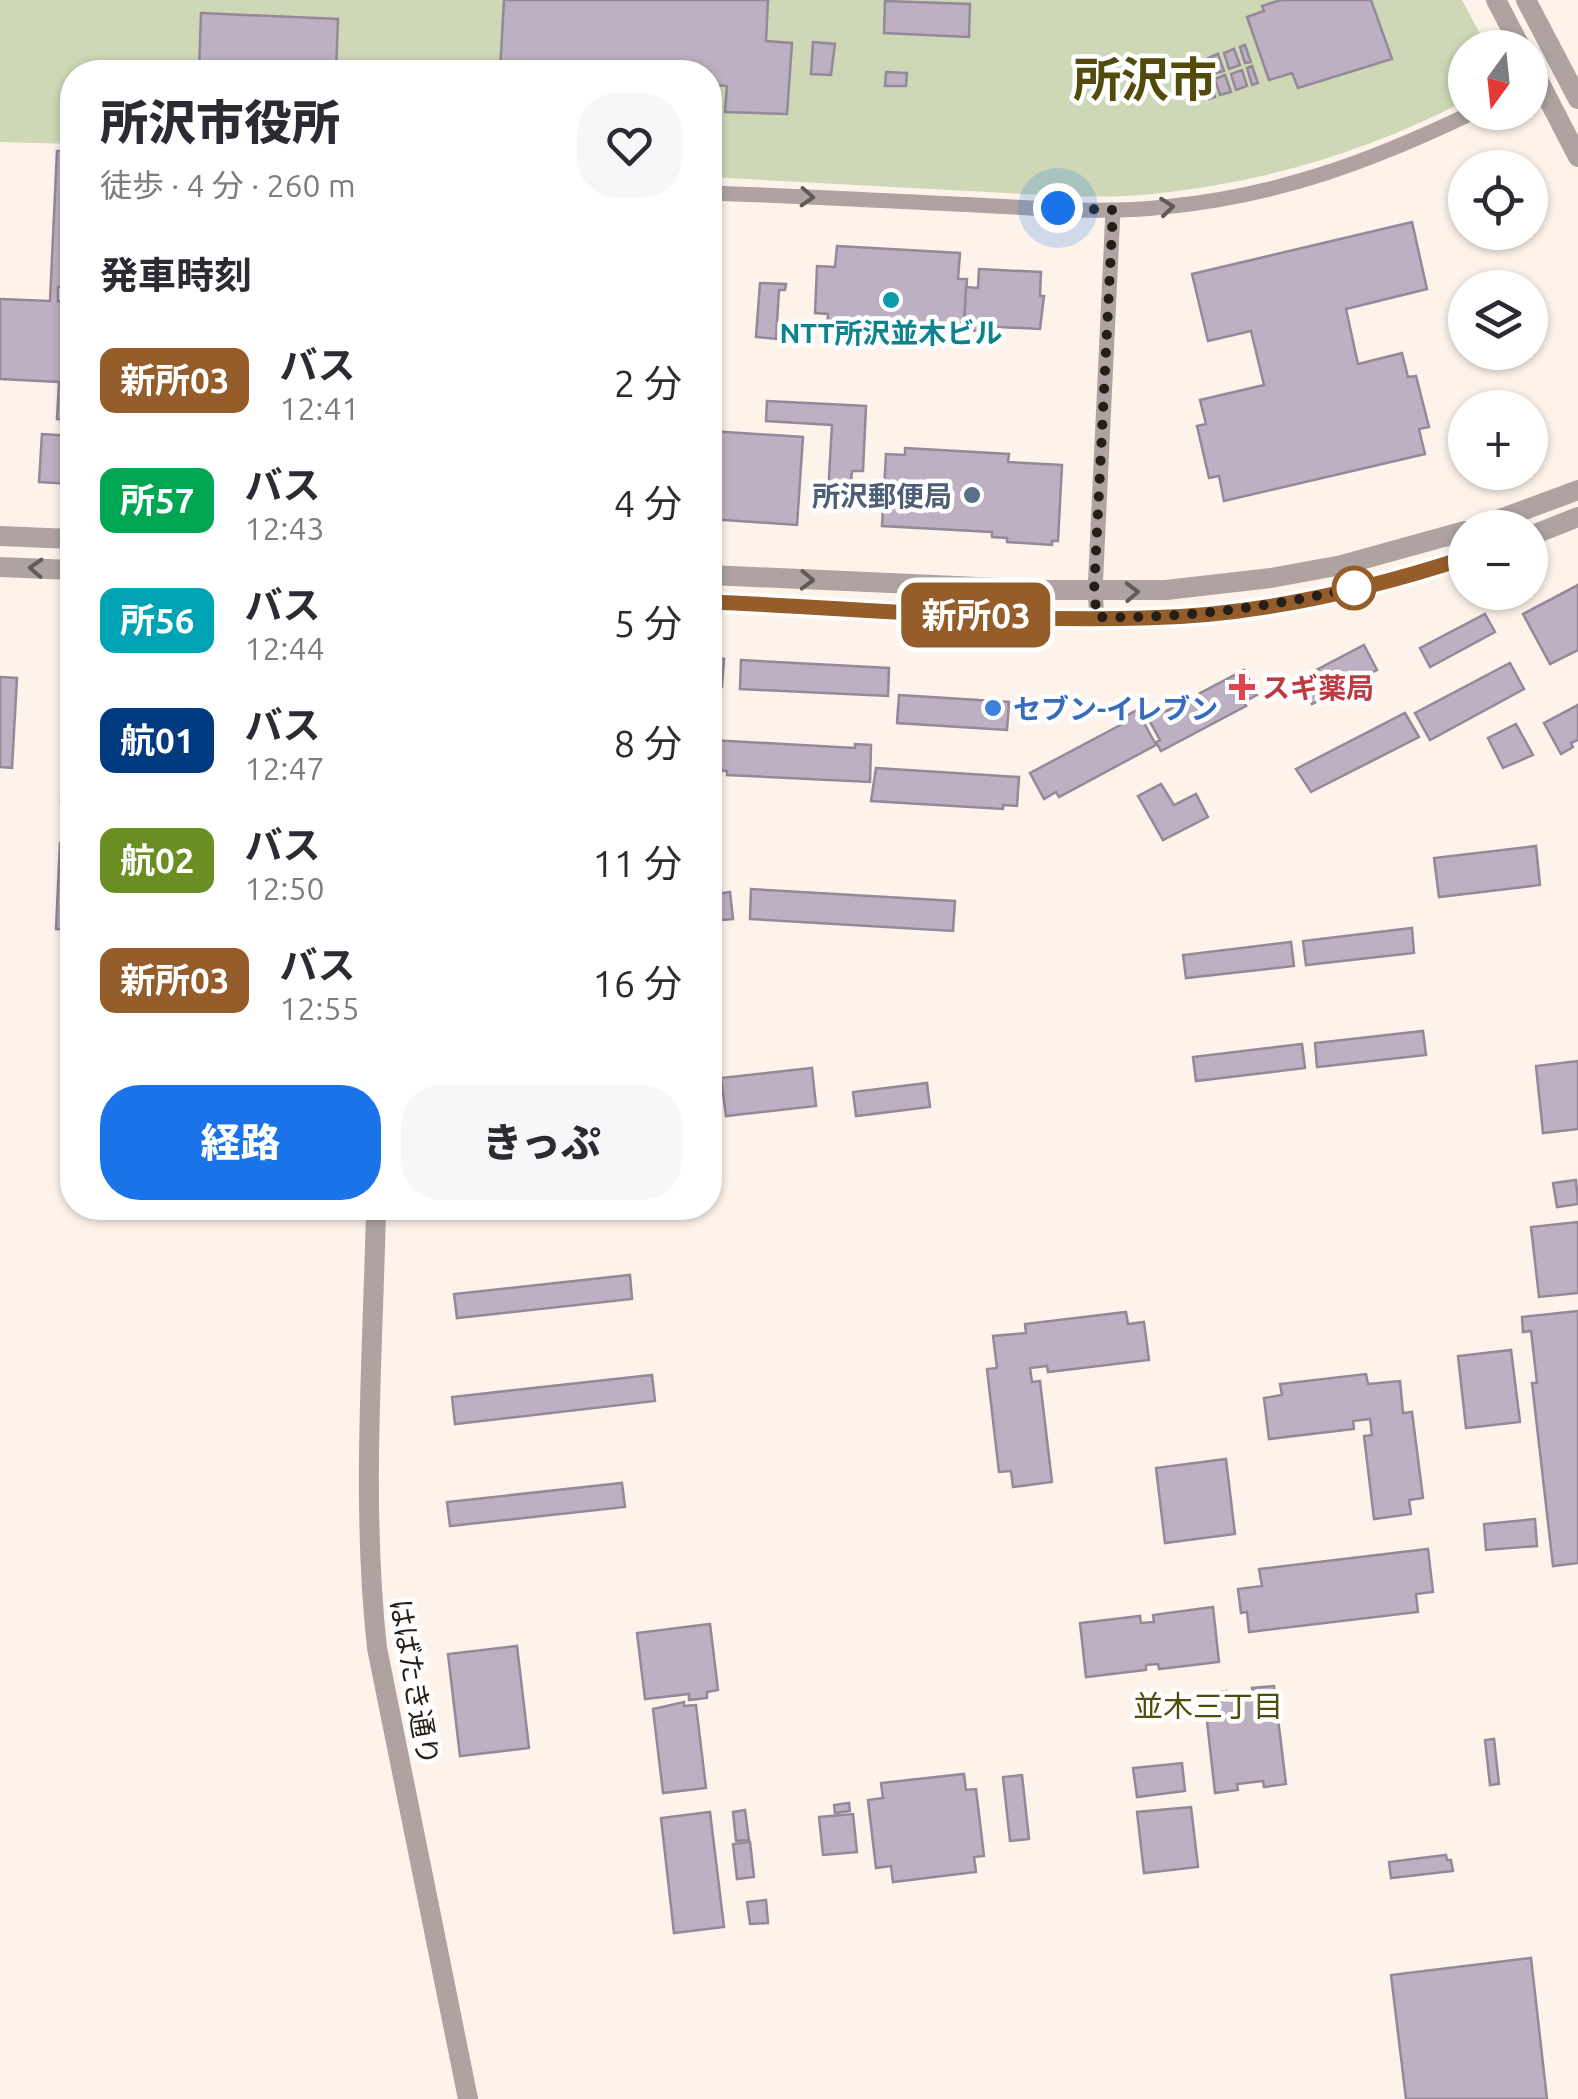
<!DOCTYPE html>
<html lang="ja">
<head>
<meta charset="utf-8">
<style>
	:root { --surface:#fff; --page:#f7f7f7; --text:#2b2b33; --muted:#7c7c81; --accent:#1a73e8 }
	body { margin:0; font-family:Ubuntu,"Noto Sans JP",sans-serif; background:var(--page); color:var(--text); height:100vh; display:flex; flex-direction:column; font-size:38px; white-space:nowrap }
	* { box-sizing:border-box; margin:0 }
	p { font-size:32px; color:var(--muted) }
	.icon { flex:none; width:55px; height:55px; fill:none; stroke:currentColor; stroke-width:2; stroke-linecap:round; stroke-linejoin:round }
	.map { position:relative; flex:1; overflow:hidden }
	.side { position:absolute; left:60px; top:60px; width:662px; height:1160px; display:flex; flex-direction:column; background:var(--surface); border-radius:40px; box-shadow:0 2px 8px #0004 }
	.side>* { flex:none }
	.badge { padding:0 20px; border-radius:15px; font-size:35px; line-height:65px }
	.needle { width:65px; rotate:195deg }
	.buttons { position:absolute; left:1448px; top:30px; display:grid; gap:20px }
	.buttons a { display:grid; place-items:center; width:100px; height:100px; border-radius:50%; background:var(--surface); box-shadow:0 2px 8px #0004; font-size:50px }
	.you { position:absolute; width:50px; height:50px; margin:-25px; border:8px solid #fff; border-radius:50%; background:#1a73e8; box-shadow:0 0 0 15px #1a73e833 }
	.map>.badge { position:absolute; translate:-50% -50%; box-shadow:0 0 0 5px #fff }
	h2 { padding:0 40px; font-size:38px; line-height:90px }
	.round { display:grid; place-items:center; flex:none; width:105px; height:105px; border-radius:40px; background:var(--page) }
	.overview { display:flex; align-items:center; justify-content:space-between; height:170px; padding:0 40px }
	h1 { font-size:48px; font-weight:800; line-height:75px }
	.button { display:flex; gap:20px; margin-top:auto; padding:20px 40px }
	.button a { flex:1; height:115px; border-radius:40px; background:var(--accent); color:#fff; font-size:40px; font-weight:800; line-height:115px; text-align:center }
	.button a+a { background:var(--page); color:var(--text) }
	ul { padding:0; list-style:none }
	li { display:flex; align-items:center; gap:30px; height:120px; padding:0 40px }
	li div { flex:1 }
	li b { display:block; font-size:38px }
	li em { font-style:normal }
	li .badge { min-width:110px; font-weight:700; text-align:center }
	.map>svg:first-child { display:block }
	.green { fill:#ced8b7 }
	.building { fill:#bdb0c2; stroke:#948899; stroke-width:2.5 }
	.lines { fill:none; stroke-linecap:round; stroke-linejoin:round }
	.minor { stroke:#aea3a1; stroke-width:15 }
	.tertiary { stroke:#aea3a1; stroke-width:20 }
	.oneway { stroke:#635a56 }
	.line-casing { stroke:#fff; stroke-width:22 }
	.line { stroke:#955d2a; stroke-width:15 }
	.walk { stroke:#251e19; stroke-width:10; stroke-dasharray:0 18 }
	.culture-dot { fill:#0f9aa8; stroke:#fff; stroke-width:4 }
	.service-dot { fill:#5c6f8a; stroke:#fff; stroke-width:4 }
	.stop-dot { fill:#fff; stroke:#955d2a; stroke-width:5 }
	.health-dot { fill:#e0444e; stroke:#fff; stroke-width:4 }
	.shop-dot { fill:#3f7fe0; stroke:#fff; stroke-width:4 }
	.labels { text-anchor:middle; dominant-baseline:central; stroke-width:9; stroke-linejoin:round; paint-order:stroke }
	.culture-label { font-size:28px; font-weight:bold; fill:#0d838f; stroke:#fff }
	.service-label { font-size:28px; font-weight:bold; fill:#4e5e75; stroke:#fff; text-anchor:end }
	.health-label { font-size:28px; font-weight:bold; fill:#be3a42; stroke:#fff; text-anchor:start }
	.shop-label { font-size:28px; font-weight:bold; fill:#366cbe; stroke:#fff; text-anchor:start }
	.street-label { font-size:28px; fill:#251e19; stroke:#fff }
	.neighbourhood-label { font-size:30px; fill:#534b0b; stroke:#fff }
	.town-label { font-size:48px; font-weight:bold; fill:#534b0b; stroke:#fff }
</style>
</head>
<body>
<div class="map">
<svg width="1578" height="2099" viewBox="0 0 1578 2099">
	<rect width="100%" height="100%" fill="#fef3ea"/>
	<path class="green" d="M0,0H1462L1487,47L1465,48V101C1367,152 1262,183 1152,194C1092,200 1030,194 969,191C883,186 796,182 710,177V72H72V144L0,142Z"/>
	<g class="building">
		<polygon points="504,0 768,0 766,41 792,43 787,114 725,112 727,86 710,85 710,72 500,72"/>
		<polygon points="1280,0 1371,0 1392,59 1298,88 1292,73 1269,80 1247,17 1264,11 1262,6"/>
		<polygon points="885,1 970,4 969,37 884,33"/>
		<polygon points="201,13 338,19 336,72 199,72"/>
		<polygon points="813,42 835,44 831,75 811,74"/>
		<polygon points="1245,45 1251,62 1245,63 1240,47"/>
		<polygon points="1234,49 1240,65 1229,69 1224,53"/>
		<polygon points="1218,54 1224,71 1213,74 1208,58"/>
		<polygon points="1202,60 1208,76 1203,78 1197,61"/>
		<polygon points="1252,66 1258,83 1252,85 1247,68"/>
		<polygon points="1242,70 1247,86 1236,90 1231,74"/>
		<polygon points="886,72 907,73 906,86 885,86"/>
		<polygon points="1225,75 1231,92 1220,95 1215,79"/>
		<polygon points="1209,80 1215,97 1209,99 1204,83"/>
		<polygon points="57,151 72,151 66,287 58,287 58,301 72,302 72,420 57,419 59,382 0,379 0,299 50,301"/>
		<polygon points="1412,222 1427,289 1346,309 1358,364 1402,353 1408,377 1416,376 1429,427 1419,429 1425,454 1224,501 1219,476 1209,478 1197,426 1206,424 1200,400 1264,385 1251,331 1208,341 1192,274"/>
		<polygon points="837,246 960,253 958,279 967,279 964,325 940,323 939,344 826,338 828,314 815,313 817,266 835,267"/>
		<polygon points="979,269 1041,272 1040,296 1044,296 1040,329 980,326 980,331 964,330 966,287 978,288"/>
		<polygon points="710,279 720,280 718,322 710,322"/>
		<polygon points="760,283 786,284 785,290 779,290 776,339 756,337"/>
		<polygon points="767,401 866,406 863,471 852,471 850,495 828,494 832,425 766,421"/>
		<polygon points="710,431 803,437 797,525 710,519"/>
		<polygon points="42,434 72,436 72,484 39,482"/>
		<polygon points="905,448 1009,454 1008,462 1062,465 1058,541 1052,541 1052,545 1007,542 1007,538 992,537 992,532 882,526 886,454 905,455"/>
		<polygon points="1578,585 1578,650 1550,664 1523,614"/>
		<polygon points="1485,614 1495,632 1430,667 1420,648"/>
		<polygon points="1364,645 1377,670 1312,704 1299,679"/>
		<polygon points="710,658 724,659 722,687 710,686"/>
		<polygon points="741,660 889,668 888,696 740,689"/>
		<polygon points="1510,663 1524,689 1430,740 1415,713"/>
		<polygon points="1244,670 1257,695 1244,702 1246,706 1161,751 1156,742 1160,740 1149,720"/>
		<polygon points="0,677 17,678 12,768 0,767"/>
		<polygon points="899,695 1009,702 1007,730 897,723"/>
		<polygon points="67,699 72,700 72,802 61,801"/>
		<polygon points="1578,705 1578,740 1571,743 1573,747 1561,754 1544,723"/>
		<polygon points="1137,710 1156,745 1059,797 1056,792 1044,799 1030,773 1126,722 1124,717"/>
		<polygon points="1405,713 1419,737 1311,792 1296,769"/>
		<polygon points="1516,724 1533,755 1503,768 1488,738"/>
		<polygon points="711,740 855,748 855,744 871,745 870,782 727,775 727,771 710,770"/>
		<polygon points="876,768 1019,777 1017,806 1003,805 1003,809 871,801"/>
		<polygon points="1161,784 1174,805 1196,794 1208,817 1163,840 1138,796"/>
		<polygon points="60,843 72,843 72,930 56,929"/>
		<polygon points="1536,846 1540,885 1439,897 1434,858"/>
		<polygon points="751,889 955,901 953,931 750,919"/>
		<polygon points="730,892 733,919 710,921 710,895"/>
		<polygon points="1412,928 1414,953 1306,965 1303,941"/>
		<polygon points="1291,942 1294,966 1186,978 1183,955"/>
		<polygon points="1423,1031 1426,1055 1317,1067 1315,1043"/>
		<polygon points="1302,1044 1305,1068 1196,1081 1193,1057"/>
		<polygon points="1578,1061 1578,1129 1543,1133 1536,1066"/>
		<polygon points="812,1068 816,1106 726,1116 721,1078"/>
		<polygon points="927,1083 930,1107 856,1116 853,1092"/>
		<polygon points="1576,1180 1578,1204 1557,1207 1553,1183"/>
		<polygon points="459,1208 520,1208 460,1214"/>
		<polygon points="1578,1222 1578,1293 1539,1297 1531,1227"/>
		<polygon points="630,1275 632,1299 457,1318 454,1294"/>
		<polygon points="1578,1311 1578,1563 1553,1566 1532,1383 1537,1383 1531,1331 1523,1332 1522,1317"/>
		<polygon points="1126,1312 1128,1324 1144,1322 1149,1360 1048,1372 1047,1366 1030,1368 1032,1382 1040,1381 1052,1482 1013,1487 1011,1471 999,1472 987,1369 997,1368 993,1336 1026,1333 1025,1324"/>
		<polygon points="1511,1350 1520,1422 1466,1428 1458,1356"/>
		<polygon points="1366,1374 1368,1384 1400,1381 1403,1413 1412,1412 1423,1498 1409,1500 1411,1514 1374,1519 1364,1436 1372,1435 1370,1419 1353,1421 1354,1429 1269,1439 1264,1398 1282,1395 1280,1384"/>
		<polygon points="652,1375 655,1401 455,1424 452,1397"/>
		<polygon points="1226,1459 1235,1534 1165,1543 1156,1468"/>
		<polygon points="622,1483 625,1507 450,1526 447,1502"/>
		<polygon points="1535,1519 1537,1546 1486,1550 1484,1524"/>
		<polygon points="1428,1549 1433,1592 1416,1594 1418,1612 1249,1632 1247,1612 1241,1613 1238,1589 1262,1586 1259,1569"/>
		<polygon points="1213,1607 1219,1662 1159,1669 1158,1664 1146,1665 1146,1670 1086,1677 1080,1623 1140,1616 1141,1623 1154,1622 1153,1615"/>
		<polygon points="710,1624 718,1690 707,1692 707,1698 689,1700 689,1694 645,1699 637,1633"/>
		<polygon points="517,1646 529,1748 460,1756 448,1654"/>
		<polygon points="1274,1686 1286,1784 1264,1787 1263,1781 1237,1784 1238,1790 1215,1793 1204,1694 1227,1691 1228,1699 1253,1696 1252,1688"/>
		<polygon points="684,1702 684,1706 696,1705 706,1788 663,1793 653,1709"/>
		<polygon points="1494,1739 1499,1784 1490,1785 1485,1740"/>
		<polygon points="1182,1763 1185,1791 1137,1797 1133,1768"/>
		<polygon points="964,1774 966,1790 976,1789 984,1856 974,1857 976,1872 893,1882 891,1866 876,1868 868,1800 883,1798 881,1783"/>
		<polygon points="1022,1775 1029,1839 1010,1841 1003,1777"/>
		<polygon points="849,1803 850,1811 835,1813 834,1805"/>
		<polygon points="1191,1807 1198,1867 1144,1873 1137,1812"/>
		<polygon points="745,1810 749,1840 736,1841 733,1812"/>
		<polygon points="710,1812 724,1927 674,1933 661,1818"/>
		<polygon points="853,1814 857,1852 823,1855 819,1817"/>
		<polygon points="750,1842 754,1877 737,1879 733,1844"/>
		<polygon points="1446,1855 1447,1860 1451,1860 1453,1871 1391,1878 1389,1862"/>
		<polygon points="766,1900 768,1923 750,1924 747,1902"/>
		<polygon points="1531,1958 1547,2099 1406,2099 1391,1975"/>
	</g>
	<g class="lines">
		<g class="minor">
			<path d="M710,193C798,196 887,201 975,205C1037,208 1102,214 1164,207C1278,196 1372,161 1474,112"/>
			<polyline points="1097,617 1095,592 1113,210"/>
		</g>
		<g class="tertiary">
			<polyline points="1496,0 1521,48"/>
			<polyline points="1526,0 1578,99"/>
			<polyline points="1530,64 1578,157"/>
			<polyline points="1476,528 1578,490"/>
			<polyline points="0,536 72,539"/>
			<polyline points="1530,536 1578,517"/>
			<polyline points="0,567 72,570"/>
			<polyline points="710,575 1048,590 1166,590 1271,578 1342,565 1465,531"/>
			<path d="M710,602C854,609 1000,622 1144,618C1251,616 1363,591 1465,558"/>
			<path d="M376,1208C373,1354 361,1502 377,1648L468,2099"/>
		</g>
	</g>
	<defs><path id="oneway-chevron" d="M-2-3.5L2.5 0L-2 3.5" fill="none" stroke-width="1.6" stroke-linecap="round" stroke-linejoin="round" transform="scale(2.5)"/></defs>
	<g class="oneway">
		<use href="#oneway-chevron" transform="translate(807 197) rotate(3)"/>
		<use href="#oneway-chevron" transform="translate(1167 207) rotate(-6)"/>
		<use href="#oneway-chevron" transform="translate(36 568) rotate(-177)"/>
		<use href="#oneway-chevron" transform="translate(807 580) rotate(2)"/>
		<use href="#oneway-chevron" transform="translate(1132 592) rotate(-2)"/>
	</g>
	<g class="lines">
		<g class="line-casing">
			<path id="line" d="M710,602C854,608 1000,622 1144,618C1251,616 1364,591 1465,558"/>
		</g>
		<use href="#line" class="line"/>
		<path class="walk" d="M1058,208L1113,210L1094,592L1097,617C1184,619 1269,607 1354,588"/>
	</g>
	<circle class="culture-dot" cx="891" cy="300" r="10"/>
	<circle class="service-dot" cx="972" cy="495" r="10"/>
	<circle class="stop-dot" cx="1354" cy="588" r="20"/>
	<path class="health-dot" d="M1237 672h10v10h10v10h-10v10h-10v-10h-10v-10h10z"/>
	<circle class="shop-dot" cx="993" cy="708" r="10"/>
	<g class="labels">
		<g class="culture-label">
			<text x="891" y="332">NTT所沢並木ビル</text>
		</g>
		<g class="service-label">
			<text x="952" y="495">所沢郵便局</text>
		</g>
		<g class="health-label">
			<text x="1262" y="687">スギ薬局</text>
		</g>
		<g class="shop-label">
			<text x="1013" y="708">セブン-イレブン</text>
		</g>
		<g class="street-label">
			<text transform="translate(415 1682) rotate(80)">はばたき通り</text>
		</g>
		<g class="neighbourhood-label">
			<text x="1208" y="1706">並木三丁目</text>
		</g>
		<g class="town-label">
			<text x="1145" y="79">所沢市</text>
		</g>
	</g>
</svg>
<div class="buttons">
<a><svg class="needle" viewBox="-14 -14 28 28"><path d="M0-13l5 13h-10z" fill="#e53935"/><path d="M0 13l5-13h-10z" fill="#7c7c81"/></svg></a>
<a><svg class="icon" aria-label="locate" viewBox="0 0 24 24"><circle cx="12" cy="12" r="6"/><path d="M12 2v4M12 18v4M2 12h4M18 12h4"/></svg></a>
<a><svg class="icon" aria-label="layers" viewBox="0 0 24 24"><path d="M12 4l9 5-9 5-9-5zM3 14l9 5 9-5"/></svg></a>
<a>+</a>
<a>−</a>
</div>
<div class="you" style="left:1058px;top:208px"></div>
<b class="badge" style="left:976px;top:615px;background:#955d2a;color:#fff">新所03</b>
<section class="side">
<div class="overview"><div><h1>所沢市役所</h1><p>徒歩 · 4 分 · 260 m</p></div><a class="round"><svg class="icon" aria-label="heart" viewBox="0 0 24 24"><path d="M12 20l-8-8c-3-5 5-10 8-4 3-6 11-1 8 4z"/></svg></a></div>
<h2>発車時刻</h2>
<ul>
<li><span class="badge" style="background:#955d2a;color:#fff">新所03</span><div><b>バス</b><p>12:41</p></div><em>2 分</em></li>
<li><span class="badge" style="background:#00a651;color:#fff">所57</span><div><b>バス</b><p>12:43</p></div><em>4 分</em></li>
<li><span class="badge" style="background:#00a3b4;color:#fff">所56</span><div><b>バス</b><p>12:44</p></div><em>5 分</em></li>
<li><span class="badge" style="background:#003b80;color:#fff">航01</span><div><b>バス</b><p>12:47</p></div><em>8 分</em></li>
<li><span class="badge" style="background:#6b8e23;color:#fff">航02</span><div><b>バス</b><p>12:50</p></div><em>11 分</em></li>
<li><span class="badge" style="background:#955d2a;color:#fff">新所03</span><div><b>バス</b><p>12:55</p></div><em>16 分</em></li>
</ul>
<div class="button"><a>経路</a><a>きっぷ</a></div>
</section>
</div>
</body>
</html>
